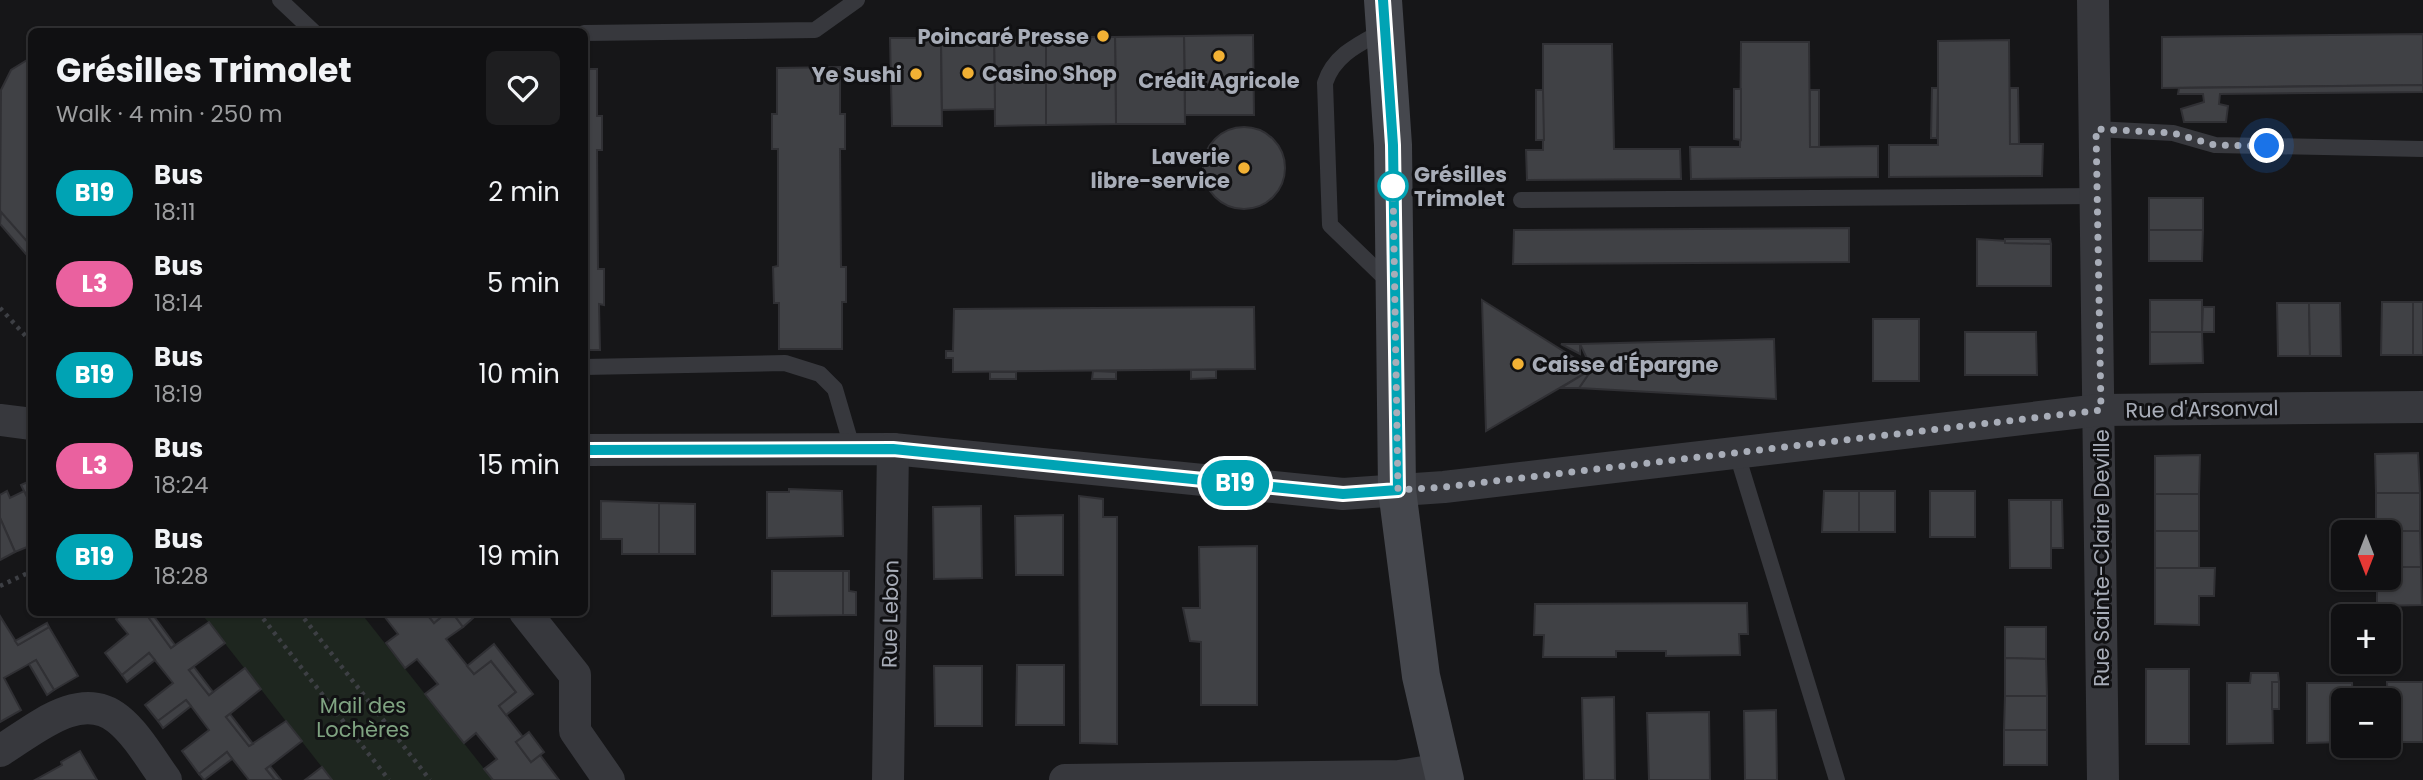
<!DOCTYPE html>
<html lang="en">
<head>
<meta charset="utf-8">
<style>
	:root { --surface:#101012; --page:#1e1e20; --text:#f1f3f6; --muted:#9c9d9f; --line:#303032 }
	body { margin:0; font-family:Poppins,sans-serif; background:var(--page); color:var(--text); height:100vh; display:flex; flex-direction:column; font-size:26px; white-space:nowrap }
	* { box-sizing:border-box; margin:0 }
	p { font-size:23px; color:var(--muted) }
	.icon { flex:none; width:38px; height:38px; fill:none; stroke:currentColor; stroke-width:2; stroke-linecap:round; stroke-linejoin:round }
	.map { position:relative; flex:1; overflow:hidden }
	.sheet { position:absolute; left:28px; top:28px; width:560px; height:588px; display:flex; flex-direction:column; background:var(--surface); border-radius:10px; box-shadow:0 2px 5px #0004,0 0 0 2px var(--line) }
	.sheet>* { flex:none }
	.badge { padding:0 14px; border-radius:23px; font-size:24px; line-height:46px }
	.needle { width:46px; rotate:180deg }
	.controls { position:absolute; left:2331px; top:520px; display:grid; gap:14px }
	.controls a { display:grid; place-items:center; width:70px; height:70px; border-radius:10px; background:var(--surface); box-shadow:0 2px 5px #0004,0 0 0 2px var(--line); font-size:35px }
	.you { position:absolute; width:35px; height:35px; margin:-18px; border:5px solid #fff; border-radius:50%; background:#1a73e8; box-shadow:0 0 0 10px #1a73e833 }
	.map>.badge { position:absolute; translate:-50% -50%; box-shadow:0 0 0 4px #fff }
	.round { display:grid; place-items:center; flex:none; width:74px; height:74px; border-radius:10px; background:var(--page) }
	.headline { display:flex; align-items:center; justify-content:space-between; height:119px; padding:0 28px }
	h1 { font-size:33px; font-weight:700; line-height:52px }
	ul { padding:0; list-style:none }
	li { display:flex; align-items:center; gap:21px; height:91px; padding:0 28px }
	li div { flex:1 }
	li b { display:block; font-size:26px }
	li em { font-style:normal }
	li .badge { min-width:77px; font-weight:700; text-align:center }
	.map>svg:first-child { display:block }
	.green { fill:#1e261f }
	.building { fill:#404145; stroke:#303034; stroke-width:2 }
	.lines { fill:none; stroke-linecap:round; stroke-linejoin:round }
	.path { stroke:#3d3f44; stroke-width:4.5; stroke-dasharray:3.5 5; stroke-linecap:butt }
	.service { stroke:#37383d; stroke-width:16 }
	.minor { stroke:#37383d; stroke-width:32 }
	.secondary { stroke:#45474d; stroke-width:38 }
	.line-casing { stroke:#fff; stroke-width:16 }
	.line { stroke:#00a3b4; stroke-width:10 }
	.walk { stroke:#a8adb8; stroke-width:7; stroke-dasharray:0 12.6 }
	.poi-dot { fill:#f2b134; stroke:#111113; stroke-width:2.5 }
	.stop-dot { fill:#fff; stroke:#00a3b4; stroke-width:3.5 }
	.labels { text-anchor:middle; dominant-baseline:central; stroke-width:6; stroke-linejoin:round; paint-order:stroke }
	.poi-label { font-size:21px; font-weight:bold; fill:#a8adb8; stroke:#111113; text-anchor:end }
	.stop-label { font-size:21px; font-weight:bold; fill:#a8adb8; stroke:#111113; text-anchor:start }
	.street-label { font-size:21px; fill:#a8adb8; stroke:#111113 }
	.park-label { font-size:21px; fill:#7fa381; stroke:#111113 }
</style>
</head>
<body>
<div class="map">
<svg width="2423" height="780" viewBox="0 0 2423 780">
	<rect width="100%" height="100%" fill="#161618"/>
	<polygon class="green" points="201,613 361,613 493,780 332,780"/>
	<g class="building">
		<polygon points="2423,34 2423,85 2162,88 2162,37"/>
		<polygon points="1253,35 1254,115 1185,115 1184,36"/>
		<polygon points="1184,36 1185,124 1116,124 1115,37"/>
		<polygon points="1046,37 1115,37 1116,124 1046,125"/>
		<polygon points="1046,37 1046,125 995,126 994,38"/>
		<polygon points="890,38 941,38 942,126 892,126"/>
		<polygon points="941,38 994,38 995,109 942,110"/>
		<polygon points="2009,40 2010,144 2043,144 2042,176 1889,177 1889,145 1938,145 1938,41"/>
		<polygon points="1741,42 1809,42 1810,147 1878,146 1878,177 1691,179 1690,147 1740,147"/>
		<polygon points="1543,44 1612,44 1614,149 1680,149 1681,179 1527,180 1526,150 1543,150"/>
		<polygon points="32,57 32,247 0,213 1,90 11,70"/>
		<polygon points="840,67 840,114 845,114 845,149 840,149 841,267 846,267 846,302 842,302 842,349 779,349 779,303 774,303 773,267 778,266 778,149 772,149 772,114 777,114 777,68"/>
		<polygon points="584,69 597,69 597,116 602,116 602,150 597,150 598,269 604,269 604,305 599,304 600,350 584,350"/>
		<polygon points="2423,85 2423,92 2220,94 2219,104 2228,106 2226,122 2184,122 2181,109 2204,102 2203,94 2178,94 2179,88"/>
		<polygon points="1932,88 1938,88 1937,138 1931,138"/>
		<polygon points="2010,88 2018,88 2019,144 2010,144"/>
		<polygon points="1734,89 1741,89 1741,140 1734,139"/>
		<polygon points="1536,90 1543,90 1544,140 1536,140"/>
		<rect x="1810" y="90" width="9" height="57"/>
		<circle cx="1244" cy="168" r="41"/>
		<rect x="2149" y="198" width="54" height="32"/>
		<polygon points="1,212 32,247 32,261 0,224"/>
		<polygon points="1849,228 1849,262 1513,264 1514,230"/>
		<polygon points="2149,230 2203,230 2202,261 2149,261"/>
		<polygon points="1977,239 2051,244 2051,286 1977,286"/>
		<polygon points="2005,239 2050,239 2051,244 2005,243"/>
		<polygon points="1482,300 1592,369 1486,431"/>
		<rect x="2150" y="300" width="52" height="32"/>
		<polygon points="2382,302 2413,302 2413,355 2381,355"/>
		<rect x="2413" y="302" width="10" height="53"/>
		<polygon points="2277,303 2309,303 2310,356 2278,356"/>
		<polygon points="2309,303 2340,303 2341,356 2310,356"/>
		<polygon points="1254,307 1255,369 953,372 953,358 946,358 946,351 953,351 954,309"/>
		<polygon points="2203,307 2214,307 2214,332 2202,332"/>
		<rect x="1873" y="319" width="46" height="62"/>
		<polygon points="1965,332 2036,332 2037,375 1965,375"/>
		<polygon points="2150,332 2202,332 2203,363 2150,364"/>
		<polygon points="1774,339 1776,399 1579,388 1592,369 1580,344"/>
		<polygon points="1561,344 1580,344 1580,354"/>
		<polygon points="1592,369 1579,388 1561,388"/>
		<polygon points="1191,370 1216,370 1216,378 1191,379"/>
		<polygon points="1093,371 1116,372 1116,379 1092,379"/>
		<rect x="990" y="372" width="26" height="7"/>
		<polygon points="2418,453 2420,493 2376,493 2375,454"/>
		<polygon points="2200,455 2199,494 2155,494 2155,456"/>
		<polygon points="32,480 32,507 21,485"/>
		<polygon points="789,489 842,491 843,536 767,538 767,492 789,492"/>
		<polygon points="7,491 10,498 24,491 32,507 32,545 15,552 0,518 0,495"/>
		<polygon points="1824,491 1859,491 1859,532 1822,532"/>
		<rect x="1859" y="491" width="36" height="41"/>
		<rect x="1930" y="491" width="45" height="46"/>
		<rect x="2376" y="493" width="44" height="38"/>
		<rect x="2155" y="494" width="44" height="37"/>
		<polygon points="1079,496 1103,499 1103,517 1117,517 1117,744 1080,743"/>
		<polygon points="2009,500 2051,500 2051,568 2010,568"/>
		<polygon points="2051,500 2062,500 2063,548 2051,548"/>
		<polygon points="601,501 659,503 659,554 622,554 622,539 601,539"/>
		<polygon points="659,503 695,504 695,554 659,554"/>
		<polygon points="981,506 982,578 934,579 933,507"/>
		<polygon points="1063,515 1063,575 1016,575 1015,516"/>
		<polygon points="0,518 15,552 0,560"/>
		<rect x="2155" y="531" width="44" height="37"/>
		<polygon points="2376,531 2420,531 2421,567 2389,567 2389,532"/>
		<polygon points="1257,546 1257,705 1201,705 1201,642 1190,641 1183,608 1200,608 1199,547"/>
		<polygon points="2389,567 2421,567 2422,605 2377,606 2377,578 2389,578"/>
		<polygon points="2155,568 2215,568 2214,596 2199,596 2199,625 2155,624"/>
		<polygon points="772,571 843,571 843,615 772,616"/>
		<polygon points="843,571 849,571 849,591 856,592 856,615 843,615"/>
		<polygon points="1747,603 1748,634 1739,634 1740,655 1666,656 1666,651 1616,651 1616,657 1543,657 1544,635 1534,635 1535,604"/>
		<polygon points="124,612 156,612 149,618 171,648 209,622 225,643 189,670 209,695 245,668 261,689 226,717 249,746 286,721 302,741 266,769 275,780 249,780 227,752 199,774 182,751 209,730 191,706 186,700 158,721 145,705 173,683 149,653 122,675 105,653 128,634 116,619"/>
		<polygon points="381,612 425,612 434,623 447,612 452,612 463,627 446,639 474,674 491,661 516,692 499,706 523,737 516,742 531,762 540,755 559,780 493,780 484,769 497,759 476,733 464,743 425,694 438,684 417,659 405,668 386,643 398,634"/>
		<polygon points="429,612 447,612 434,623 427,614"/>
		<polygon points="452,612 469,612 473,618 463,627"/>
		<polygon points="153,615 175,645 171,648 149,618"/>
		<polygon points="0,616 18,645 49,627 78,676 54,690 36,660 29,664 4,678 21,710 0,722"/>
		<polygon points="47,623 49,627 18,645 15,641"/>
		<polygon points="2005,627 2046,627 2046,659 2005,658"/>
		<polygon points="494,644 533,694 506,715 499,706 516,692 491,661 474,674 467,666"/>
		<polygon points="149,653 155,660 127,682 122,675"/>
		<polygon points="2005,658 2046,659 2047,696 2005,696"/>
		<polygon points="36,660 54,690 47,695 29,664"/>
		<polygon points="1017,665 1064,665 1064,725 1016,725"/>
		<polygon points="934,666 982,666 982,726 935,726"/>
		<polygon points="194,667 213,692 209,695 189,670"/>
		<rect x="2146" y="669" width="43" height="75"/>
		<polygon points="2251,673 2278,673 2279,682 2272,682 2273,743 2227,744 2227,683 2250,683"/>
		<rect x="2272" y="682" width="7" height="27"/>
		<polygon points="2387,682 2423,682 2423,742 2389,742"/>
		<polygon points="2307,683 2352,683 2353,700 2343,700 2343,742 2307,743"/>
		<polygon points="2005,696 2047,696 2047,730 2004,730"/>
		<polygon points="1614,697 1615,780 1584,780 1582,698"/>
		<polygon points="186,700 191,706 163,728 158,721"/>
		<polygon points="1776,710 1777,780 1745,780 1744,711"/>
		<polygon points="1709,712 1710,780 1649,780 1647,713"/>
		<polygon points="230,714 253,744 249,746 226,717"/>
		<rect x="2004" y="730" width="43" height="35"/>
		<polygon points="529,732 544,752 531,762 516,742"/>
		<polygon points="80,751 97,780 35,780 62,765 61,762"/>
		<polygon points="227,752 232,759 204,780 199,774"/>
		<polygon points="270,766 281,780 275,780 266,769"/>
		<polygon points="322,767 332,780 305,780"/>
	</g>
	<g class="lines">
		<g class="path">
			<polyline points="0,308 32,343"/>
			<polyline points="0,586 32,571"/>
			<polyline points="258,612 389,780"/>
			<polyline points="299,612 430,780"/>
		</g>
		<g class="service">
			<polyline points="280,0 314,32"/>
			<path d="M1383,31C1359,44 1334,55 1325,83L1330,225L1390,283"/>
			<polyline points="584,33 815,30 857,0"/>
			<polyline points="2096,129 2173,133 2215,145 2423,149"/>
			<polyline points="1521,200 2097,196"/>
			<polyline points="584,367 785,363 820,374 835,389 852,447"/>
			<polyline points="1736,451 1837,780"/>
		</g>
		<g class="minor">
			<polyline points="2093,0 2103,780"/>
			<polyline points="0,420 32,424"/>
			<polyline points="584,450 893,449 1343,494 1444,487 2100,410 2423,407"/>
			<polyline points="525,612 575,675 575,731 609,780"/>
			<path d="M0,751C33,731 80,688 118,719C137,734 152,761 166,780"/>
			<polyline points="888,780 893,449"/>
			<polyline points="1065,780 1399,776 1442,769"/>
		</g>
		<polyline class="secondary" points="1383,0 1393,145 1397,490 1421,676 1445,780"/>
	</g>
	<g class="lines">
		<g class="line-casing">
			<polyline id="line" points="584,450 893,449 1343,494 1398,490 1393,145 1383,0"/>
		</g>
		<use href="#line" class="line"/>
		<polyline class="walk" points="1393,186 1398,490 1444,487 2101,410 2096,129 2173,133 2215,145 2267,146"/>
	</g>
	<g class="poi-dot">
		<circle cx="1103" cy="36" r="7"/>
		<circle cx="1219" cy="56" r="7"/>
		<circle cx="968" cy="73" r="7"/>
		<circle cx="916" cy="74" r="7"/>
		<circle cx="1244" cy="168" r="7"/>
		<circle cx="1518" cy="364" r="7"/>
	</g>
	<circle class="stop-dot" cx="1393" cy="186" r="14"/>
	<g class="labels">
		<g class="poi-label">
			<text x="1089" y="36">Poincaré Presse</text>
			<text x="982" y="73" text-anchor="start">Casino Shop</text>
			<text x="902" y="74">Ye Sushi</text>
			<text x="1219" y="80" text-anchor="middle">Crédit Agricole</text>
			<text x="1230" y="156">Laverie<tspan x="1230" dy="24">libre-service</tspan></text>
			<text x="1532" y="364" text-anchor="start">Caisse d'Épargne</text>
		</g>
		<g class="stop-label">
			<text x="1414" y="174">Grésilles<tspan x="1414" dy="24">Trimolet</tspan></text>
		</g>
		<g class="street-label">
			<text transform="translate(2202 409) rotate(-1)">Rue d'Arsonval</text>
			<text transform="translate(2101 558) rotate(-90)">Rue Sainte-Claire Deville</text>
			<text transform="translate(890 614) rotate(-89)">Rue Lebon</text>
		</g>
		<g class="park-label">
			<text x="363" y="705">Mail des<tspan x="363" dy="24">Lochères</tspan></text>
		</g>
	</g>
</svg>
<div class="controls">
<a><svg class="needle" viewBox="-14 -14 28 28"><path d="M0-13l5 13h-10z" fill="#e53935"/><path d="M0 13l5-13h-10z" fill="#9c9d9f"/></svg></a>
<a>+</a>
<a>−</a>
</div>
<div class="you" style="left:2267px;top:146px"></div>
<b class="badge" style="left:1235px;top:483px;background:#00a3b4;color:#fff">B19</b>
<section class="sheet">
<div class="headline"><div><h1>Grésilles Trimolet</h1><p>Walk · 4 min · 250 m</p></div><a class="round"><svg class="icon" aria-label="heart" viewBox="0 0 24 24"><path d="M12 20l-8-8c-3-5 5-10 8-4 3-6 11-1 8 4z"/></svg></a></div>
<ul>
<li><span class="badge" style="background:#00a3b4;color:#fff">B19</span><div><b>Bus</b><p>18:11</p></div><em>2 min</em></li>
<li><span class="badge" style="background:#ea619f;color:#fff">L3</span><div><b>Bus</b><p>18:14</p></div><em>5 min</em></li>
<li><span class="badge" style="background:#00a3b4;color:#fff">B19</span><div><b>Bus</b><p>18:19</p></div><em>10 min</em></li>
<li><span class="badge" style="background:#ea619f;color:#fff">L3</span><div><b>Bus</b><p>18:24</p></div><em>15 min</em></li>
<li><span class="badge" style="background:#00a3b4;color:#fff">B19</span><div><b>Bus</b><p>18:28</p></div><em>19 min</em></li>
</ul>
</section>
</div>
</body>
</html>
